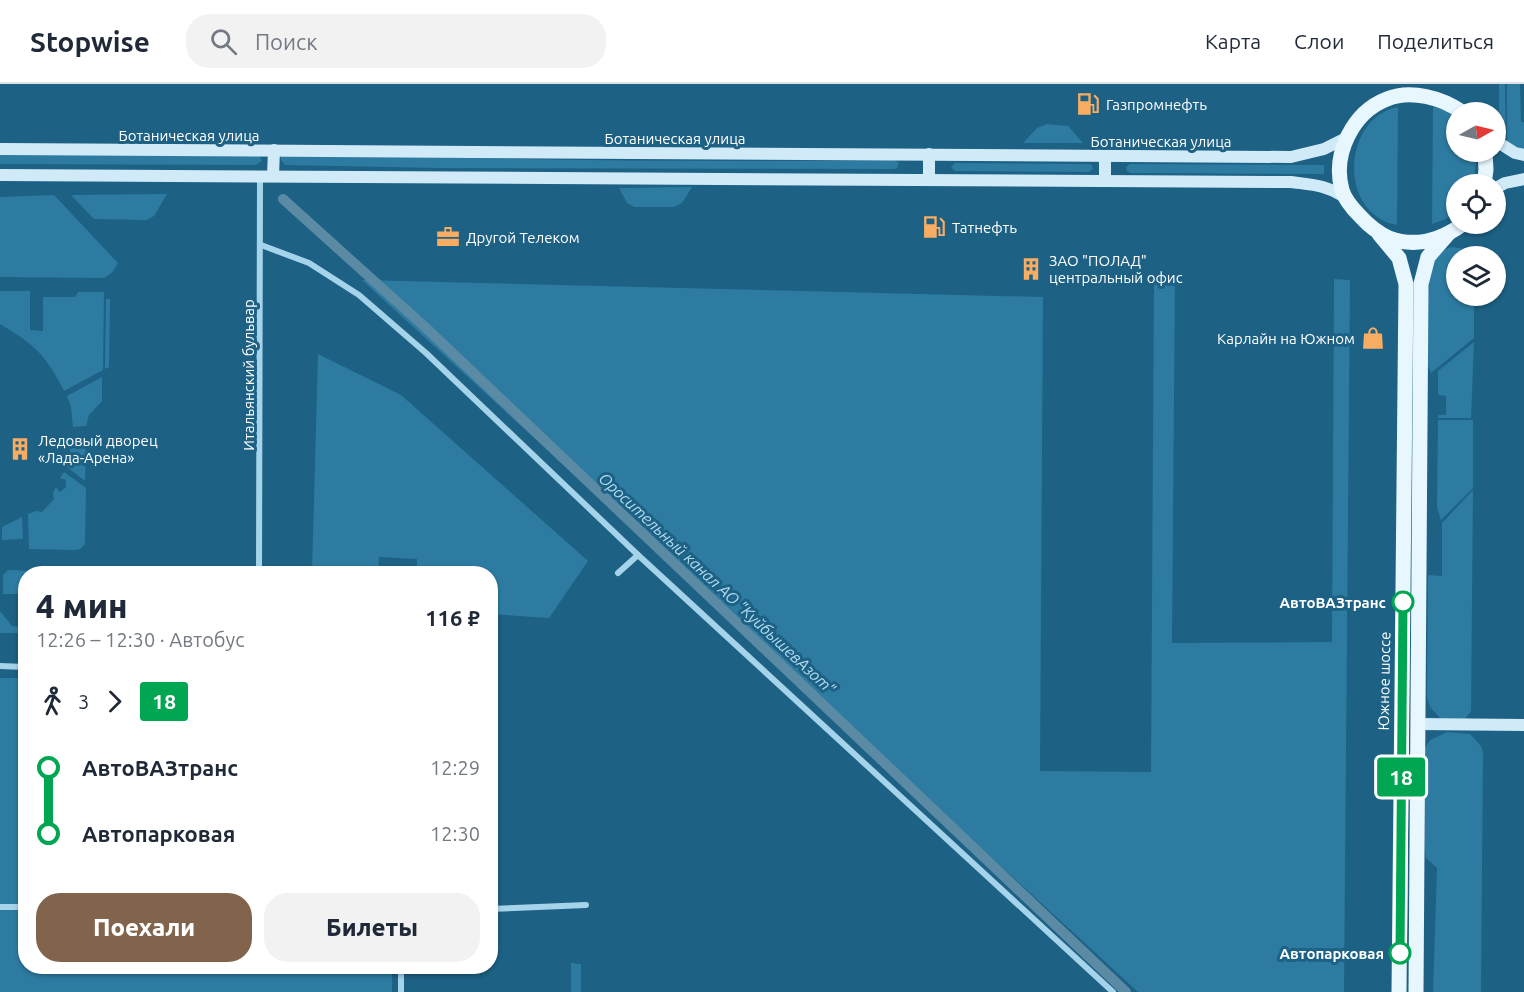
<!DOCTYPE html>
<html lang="ru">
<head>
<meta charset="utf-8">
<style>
	:root { --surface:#fff; --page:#f2f2f3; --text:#1f2937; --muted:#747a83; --line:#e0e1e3; --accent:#81644b }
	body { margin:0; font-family:Ubuntu,sans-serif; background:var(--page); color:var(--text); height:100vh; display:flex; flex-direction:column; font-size:22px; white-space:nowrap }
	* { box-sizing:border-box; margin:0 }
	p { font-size:20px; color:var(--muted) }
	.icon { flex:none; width:33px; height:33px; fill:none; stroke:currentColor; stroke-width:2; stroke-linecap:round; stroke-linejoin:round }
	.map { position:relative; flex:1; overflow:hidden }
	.side { position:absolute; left:18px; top:482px; width:480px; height:408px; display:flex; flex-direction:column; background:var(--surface); border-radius:24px; box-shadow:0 2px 4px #0004 }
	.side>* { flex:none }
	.badge { padding:0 12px; border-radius:4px; font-size:21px; line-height:39px }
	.needle { width:39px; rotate:82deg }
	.buttons { position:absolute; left:1446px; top:18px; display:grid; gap:12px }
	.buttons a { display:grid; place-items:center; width:60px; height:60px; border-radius:50%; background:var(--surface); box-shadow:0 2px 4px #0004; font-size:30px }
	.map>.badge { position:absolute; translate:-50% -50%; box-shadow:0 0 0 3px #fff }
	.legs { display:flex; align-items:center; gap:9px; height:66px; padding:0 18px; font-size:20px }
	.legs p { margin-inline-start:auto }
	.headline { display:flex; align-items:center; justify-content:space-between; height:102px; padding:0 18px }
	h1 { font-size:33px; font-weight:800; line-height:45px }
	.button { display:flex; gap:12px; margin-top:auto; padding:12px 18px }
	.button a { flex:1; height:69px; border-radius:24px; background:var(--accent); color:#fff; font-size:24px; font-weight:800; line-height:69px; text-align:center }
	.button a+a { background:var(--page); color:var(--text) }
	ul { padding:0 18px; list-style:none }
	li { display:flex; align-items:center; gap:21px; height:66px; font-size:22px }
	li i { display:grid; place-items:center; width:9px; height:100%; margin:0 8px; background:currentColor }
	li i::after { content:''; width:15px; height:15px; margin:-8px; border:4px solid; border-radius:50%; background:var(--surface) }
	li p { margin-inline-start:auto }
	li:first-child i { background:linear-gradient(#0000 50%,currentColor 0) }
	li:last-child i { background:linear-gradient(currentColor 50%,#0000 0) }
	header { display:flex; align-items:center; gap:36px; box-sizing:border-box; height:84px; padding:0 30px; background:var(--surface); border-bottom:2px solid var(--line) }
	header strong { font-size:28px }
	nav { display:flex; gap:33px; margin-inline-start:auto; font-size:21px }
	.search { width:420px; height:54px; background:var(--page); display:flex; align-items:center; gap:15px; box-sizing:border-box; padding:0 21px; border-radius:24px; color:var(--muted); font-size:22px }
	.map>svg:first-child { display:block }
	.green { fill:#2d7ba1 }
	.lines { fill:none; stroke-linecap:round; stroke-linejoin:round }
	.canal { stroke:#5b8ba4; stroke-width:10 }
	.street { stroke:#a4d3ea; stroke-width:6 }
	.secondary { stroke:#d0eaf8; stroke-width:12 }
	.primary { stroke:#e8f6fe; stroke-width:15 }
	.line-1-casing { stroke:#fff; stroke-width:14 }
	.line-1 { stroke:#00a651; stroke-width:9 }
	.stop-1-dot { fill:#fff; stroke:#00a651; stroke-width:3 }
	.labels { text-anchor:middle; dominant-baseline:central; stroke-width:6; stroke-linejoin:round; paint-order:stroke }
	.poi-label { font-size:15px; fill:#fff; stroke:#1d6184; text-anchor:start }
	.street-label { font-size:15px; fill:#fff; stroke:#1d6184 }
	.stop-label { font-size:15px; font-weight:bold; fill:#fff; stroke:#1d6184; text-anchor:end }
	.water-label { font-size:16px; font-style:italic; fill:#b0dcf2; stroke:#1d6184 }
</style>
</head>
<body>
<header>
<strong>Stopwise</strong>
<div class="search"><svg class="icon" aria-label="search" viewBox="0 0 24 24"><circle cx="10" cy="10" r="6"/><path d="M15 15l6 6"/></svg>Поиск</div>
<nav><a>Карта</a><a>Слои</a><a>Поделиться</a></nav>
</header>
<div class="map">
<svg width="1524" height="908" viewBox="0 0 1524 908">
	<rect width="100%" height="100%" fill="#1d6184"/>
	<g class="green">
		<polygon points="1499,0 1505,0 1506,57 1499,45"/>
		<polygon points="1507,0 1520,0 1521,38 1524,38 1524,68 1507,59"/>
		<path d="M1398,23L1397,141C1338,131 1341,34 1398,23Z"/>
		<polygon points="1433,23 1448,27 1456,34 1456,68 1475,68 1476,78 1473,100 1456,100 1456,127 1446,135 1432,140"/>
		<polygon points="1047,40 1068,42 1083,59 1023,59 1037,44"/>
		<polygon points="0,69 260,72 262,77 256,81 0,80"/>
		<path d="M287,70C489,75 692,79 895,76L899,79L897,84L894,85L440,84L285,81L281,76V73Z"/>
		<polygon points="955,79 1089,80 1092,81 1093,85 1089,88 955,87 951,83"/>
		<polygon points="1130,80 1324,81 1324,90 1130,89 1127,87 1126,83"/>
		<polygon points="692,103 682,119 674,123 634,123 627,119 619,104"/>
		<polygon points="167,110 154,132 146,136 94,135 71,111"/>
		<path d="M54,111L118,179C114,187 111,190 104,194L0,193V113Z"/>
		<path d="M1452,163L1465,165L1472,172H1456V212H1474V254L1431,289L1428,282C1429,255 1423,194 1436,173C1440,167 1445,165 1452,163Z"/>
		<polygon points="1154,191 1175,191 1172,559 1332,558 1334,195 1350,196 1344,908 1138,908 362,196 1043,213 1040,687 1151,688"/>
		<path d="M0,207H30V246L43,247V213H75L78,208H104L103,286L64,307C46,271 34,260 0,240Z"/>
		<polygon points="106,215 110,215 109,283 105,285"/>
		<polygon points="1474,258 1471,334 1438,334 1438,331 1446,331 1446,312 1438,311 1438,287"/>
		<polygon points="318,270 401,311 588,477 549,534 491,530 490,489 417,489 417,475 379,473 378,489 312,489"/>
		<polygon points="102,293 102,317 89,331 86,342 73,343 71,323 67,312"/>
		<polygon points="1438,336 1473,336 1473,404 1441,436 1437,423"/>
		<polygon points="73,353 86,354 85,397 67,383"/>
		<polygon points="64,388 86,404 85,460 80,465 75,466 29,465 28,430 36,427 42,428 54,415 53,408 56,403 60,408 66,403 66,396 60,394"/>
		<polygon points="1473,406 1471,627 1465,635 1440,634 1430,623 1427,613 1428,491 1442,492 1442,439"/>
		<polygon points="22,433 23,455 2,456 2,443"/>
		<polygon points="8,486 32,487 32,489 26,489 25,510 3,510 3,491"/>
		<polygon points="0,527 12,542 25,544 25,549 0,549"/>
		<polygon points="0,594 25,594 26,882 392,882 392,908 0,908"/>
		<polygon points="1447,648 1470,650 1481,662 1483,669 1481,908 1433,908 1437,784 1426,774 1425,763 1425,664 1430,656"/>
		<polygon points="571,879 581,880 581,908 571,908"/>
	</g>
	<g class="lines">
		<polyline class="canal" points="283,115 425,243 1126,908"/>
		<g class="street">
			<polyline points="261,161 309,179 359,211 426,269 638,471 1113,908"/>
			<polyline points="259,489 260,92"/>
			<polyline points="618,489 638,471"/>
			<polyline points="0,582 26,583"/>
			<polyline points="0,823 26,823"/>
			<polyline points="490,825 586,821"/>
			<polyline points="401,882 401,908"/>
		</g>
		<g class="secondary">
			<polyline points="1496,57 1515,69 1524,71"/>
			<polyline points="0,65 1291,73 1324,65 1346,54"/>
			<path d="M0,91L1291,98C1313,101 1326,101 1345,113"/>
			<polyline points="273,92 274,66"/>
			<polyline points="929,96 929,70"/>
			<polyline points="1105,97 1105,72"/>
			<polyline points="1496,104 1505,99 1524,95"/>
			<polyline points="1418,640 1524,641"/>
		</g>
		<g class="primary">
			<path d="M1462,28C1442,14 1411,5 1387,15C1353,28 1332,70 1342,106C1345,116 1353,125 1360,132C1369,142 1378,149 1389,154C1416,164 1441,156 1463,140"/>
			<polyline points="1484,100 1486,86 1485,68"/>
			<polyline points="1379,150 1399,174 1406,200 1399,908"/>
			<polyline points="1416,908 1421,200 1428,173 1448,150"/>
		</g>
	</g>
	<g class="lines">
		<g class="line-1-casing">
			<polyline id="line-1" points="1400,869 1403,518"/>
		</g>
		<use href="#line-1" class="line-1"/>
	</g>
	<defs>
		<g id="fuel-bare" transform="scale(1.8)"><path d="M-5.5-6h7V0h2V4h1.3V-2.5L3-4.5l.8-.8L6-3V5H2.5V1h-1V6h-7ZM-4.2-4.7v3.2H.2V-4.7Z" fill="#f9ad63" stroke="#1d6184" stroke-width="2.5" paint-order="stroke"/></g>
		<g id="office-bare" transform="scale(1.8)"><path d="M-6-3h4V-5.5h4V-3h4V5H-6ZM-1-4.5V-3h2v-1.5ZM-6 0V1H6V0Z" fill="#f9ad63" stroke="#1d6184" stroke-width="2.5" paint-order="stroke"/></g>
		<g id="building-bare" transform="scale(1.8)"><path d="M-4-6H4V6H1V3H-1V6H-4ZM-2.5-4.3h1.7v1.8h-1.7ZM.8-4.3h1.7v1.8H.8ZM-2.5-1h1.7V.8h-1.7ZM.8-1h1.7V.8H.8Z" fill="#f9ad63" stroke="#1d6184" stroke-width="2.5" paint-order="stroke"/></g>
		<g id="shop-bare" transform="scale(1.8)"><path d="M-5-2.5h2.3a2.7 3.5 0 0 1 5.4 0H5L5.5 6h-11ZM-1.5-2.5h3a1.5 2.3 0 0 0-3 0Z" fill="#f9ad63" stroke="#1d6184" stroke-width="2.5" paint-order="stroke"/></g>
	</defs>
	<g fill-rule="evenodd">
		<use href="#fuel-bare" x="1088" y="20"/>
		<use href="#fuel-bare" x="934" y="143"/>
		<use href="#office-bare" x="448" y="153"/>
		<use href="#building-bare" x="1031" y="185"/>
		<use href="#shop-bare" x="1373" y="254"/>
		<use href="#building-bare" x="20" y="365"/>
	</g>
	<g class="stop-1-dot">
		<circle cx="1403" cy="518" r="10"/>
		<circle cx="1400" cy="869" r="10"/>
	</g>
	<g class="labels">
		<g class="poi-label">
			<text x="1106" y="20">Газпромнефть</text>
			<text x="952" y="143">Татнефть</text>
			<text x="466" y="153">Другой Телеком</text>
			<text x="1049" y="176">ЗАО "ПОЛАД"<tspan x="1049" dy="17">центральный офис</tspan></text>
			<text x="1355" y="254" text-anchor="end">Карлайн на Южном</text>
			<text x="38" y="356">Ледовый дворец<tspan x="38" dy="17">«Лада-Арена»</tspan></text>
		</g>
		<g class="street-label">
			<text x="189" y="51">Ботаническая улица</text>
			<text x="675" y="54">Ботаническая улица</text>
			<text x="1161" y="57">Ботаническая улица</text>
			<text transform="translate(248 291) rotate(-90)">Итальянский бульвар</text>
			<text transform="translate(1384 597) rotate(-89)">Южное шоссе</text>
		</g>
		<g class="stop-label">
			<text x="1386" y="518">АвтоВАЗтранс</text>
			<text x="1384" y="869">Автопарковая</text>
		</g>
		<g class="water-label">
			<text transform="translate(717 499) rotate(43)">Оросительный канал АО "КуйбышевАзот"</text>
		</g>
	</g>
</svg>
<div class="buttons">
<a><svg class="needle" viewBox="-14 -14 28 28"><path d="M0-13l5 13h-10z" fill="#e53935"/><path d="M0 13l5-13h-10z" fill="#747a83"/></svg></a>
<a><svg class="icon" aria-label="locate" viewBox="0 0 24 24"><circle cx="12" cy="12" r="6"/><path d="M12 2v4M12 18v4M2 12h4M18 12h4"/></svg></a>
<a><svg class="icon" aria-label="layers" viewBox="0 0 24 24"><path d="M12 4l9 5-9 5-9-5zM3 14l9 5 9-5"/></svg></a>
</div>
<b class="badge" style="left:1401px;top:693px;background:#00a651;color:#fff">18</b>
<section class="side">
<div class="headline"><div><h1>4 мин</h1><p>12:26 – 12:30 · Автобус</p></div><b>116 ₽</b></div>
<div class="legs"><svg class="icon" aria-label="walk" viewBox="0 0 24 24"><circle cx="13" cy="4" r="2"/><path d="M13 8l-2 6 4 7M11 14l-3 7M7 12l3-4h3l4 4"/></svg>3<svg class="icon" aria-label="forward" viewBox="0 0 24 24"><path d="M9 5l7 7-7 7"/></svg><b class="badge" style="background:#00a651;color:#fff">18</b></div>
<ul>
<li><i style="color:#00a651"></i><b>АвтоВАЗтранс</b><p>12:29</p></li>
<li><i style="color:#00a651"></i><b>Автопарковая</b><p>12:30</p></li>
</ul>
<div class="button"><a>Поехали</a><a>Билеты</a></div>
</section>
</div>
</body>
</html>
